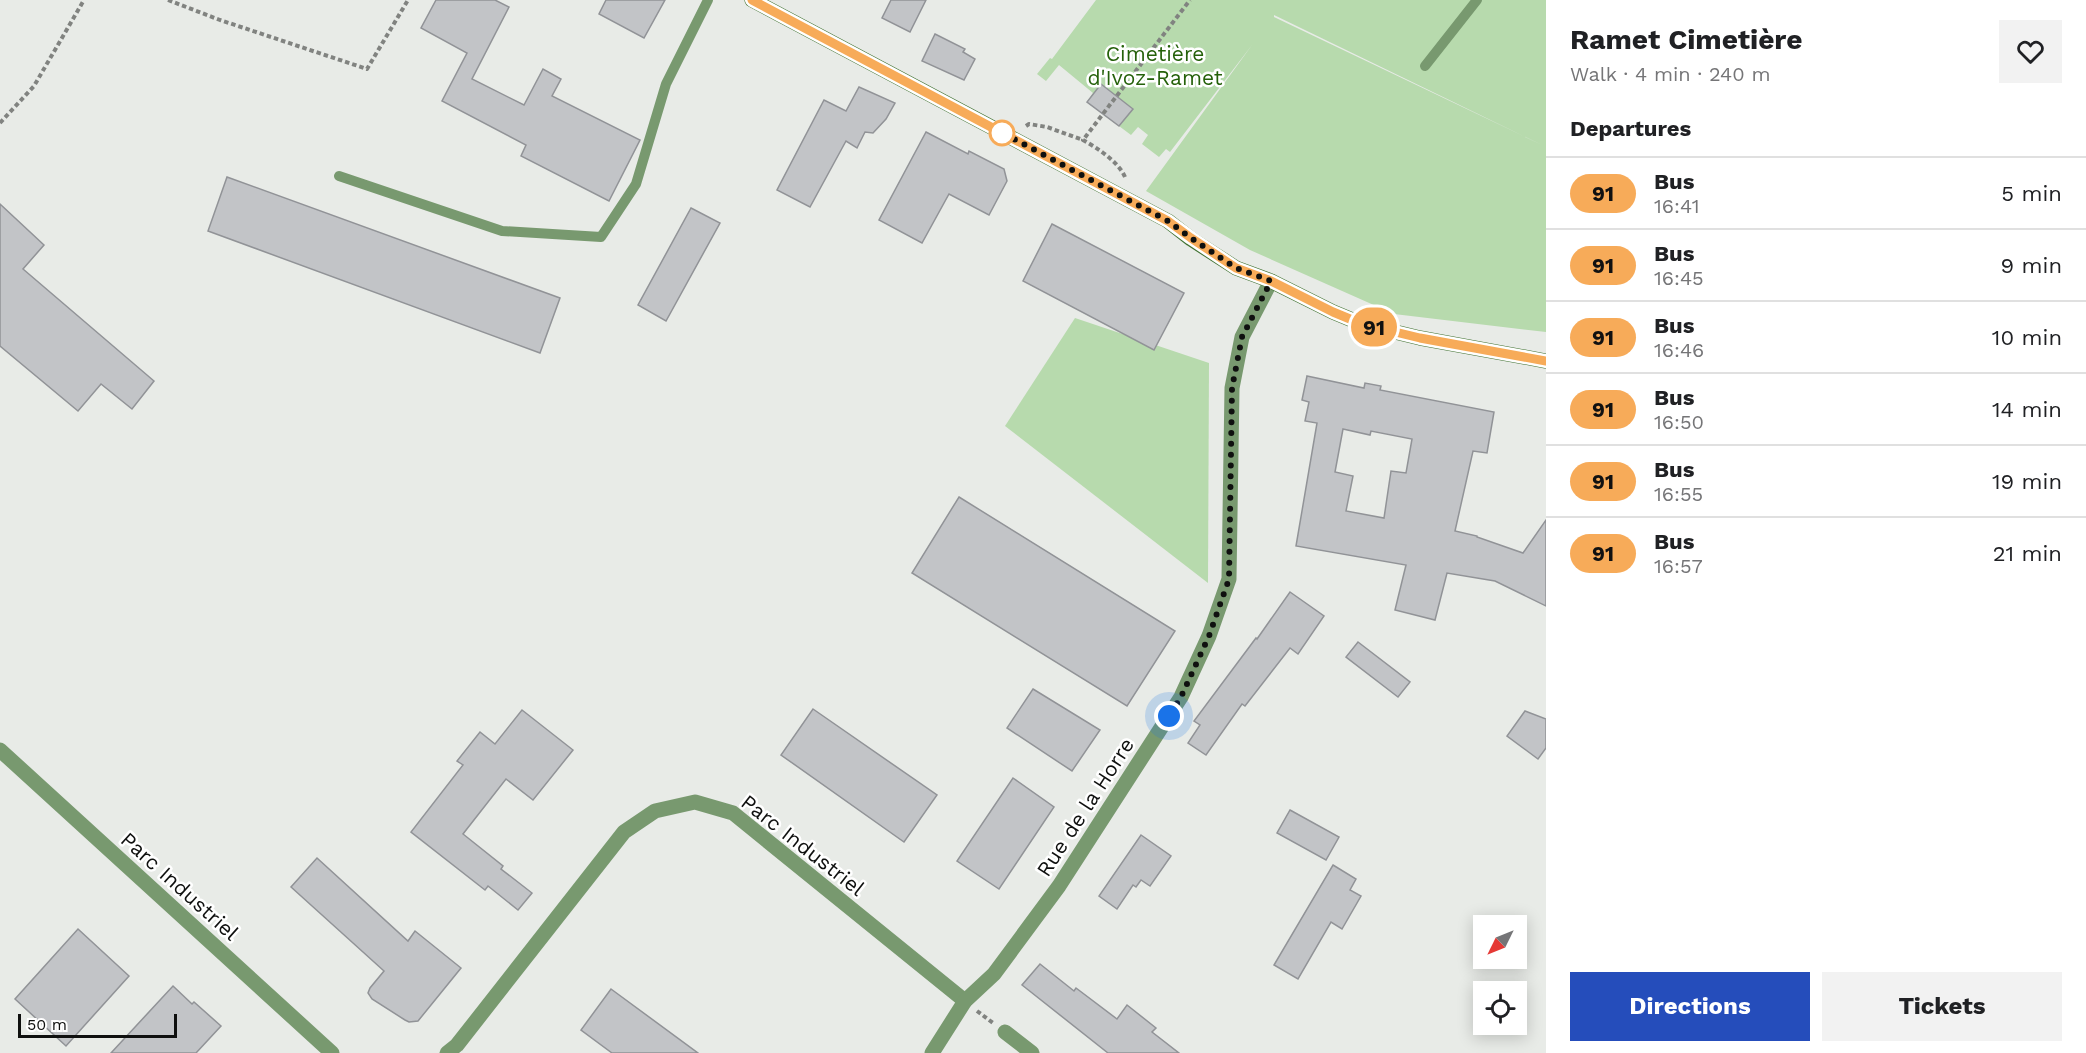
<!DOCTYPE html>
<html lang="en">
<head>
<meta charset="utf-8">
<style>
	:root { --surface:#fff; --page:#f2f2f2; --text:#202124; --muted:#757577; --line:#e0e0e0; --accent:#254dbb }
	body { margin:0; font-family:"Work Sans",sans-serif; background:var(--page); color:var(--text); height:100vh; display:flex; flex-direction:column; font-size:22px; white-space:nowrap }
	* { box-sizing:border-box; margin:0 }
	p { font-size:20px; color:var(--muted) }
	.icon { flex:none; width:33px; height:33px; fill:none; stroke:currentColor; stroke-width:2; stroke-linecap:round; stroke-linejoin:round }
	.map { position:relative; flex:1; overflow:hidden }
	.drawer { display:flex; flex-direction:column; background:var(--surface); width:540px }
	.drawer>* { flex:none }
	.badge { padding:0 12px; border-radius:20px; font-size:21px; line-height:39px }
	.needle { width:39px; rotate:227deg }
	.controls { position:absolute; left:1473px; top:915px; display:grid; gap:12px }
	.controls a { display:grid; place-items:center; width:54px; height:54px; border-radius:0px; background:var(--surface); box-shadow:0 3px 15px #0003; font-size:30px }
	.scale { position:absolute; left:18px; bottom:15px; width:159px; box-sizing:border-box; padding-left:6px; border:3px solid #0f100f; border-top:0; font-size:16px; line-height:21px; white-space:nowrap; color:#0f100f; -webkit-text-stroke:4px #fff; paint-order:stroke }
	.you { position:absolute; width:30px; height:30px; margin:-15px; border:4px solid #fff; border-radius:50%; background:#1a73e8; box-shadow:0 0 0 9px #1a73e833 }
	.map>.badge { position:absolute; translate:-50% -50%; box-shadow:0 0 0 3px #fff }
	h2 { padding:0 24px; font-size:22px; line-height:54px }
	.round { display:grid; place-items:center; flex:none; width:63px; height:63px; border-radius:0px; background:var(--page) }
	.head { display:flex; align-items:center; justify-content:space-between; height:102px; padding:0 24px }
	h1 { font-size:28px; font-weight:700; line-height:45px }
	.button { display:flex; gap:12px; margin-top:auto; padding:12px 24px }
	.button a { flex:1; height:69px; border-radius:0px; background:var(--accent); color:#fff; font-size:24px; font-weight:700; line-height:69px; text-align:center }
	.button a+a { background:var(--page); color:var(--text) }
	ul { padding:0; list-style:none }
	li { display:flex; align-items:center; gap:18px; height:72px; padding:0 24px; border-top:2px solid var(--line) }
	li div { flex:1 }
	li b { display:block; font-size:22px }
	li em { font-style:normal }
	li .badge { min-width:66px; font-weight:700; text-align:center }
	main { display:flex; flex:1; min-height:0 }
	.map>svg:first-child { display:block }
	.green { fill:#b7daad; fill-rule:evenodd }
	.building { fill:#c2c4c7; stroke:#919397; stroke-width:1.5; fill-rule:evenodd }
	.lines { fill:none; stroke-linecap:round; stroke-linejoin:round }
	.path { stroke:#818380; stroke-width:4; stroke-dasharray:4.5 3; stroke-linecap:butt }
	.service { stroke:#78996f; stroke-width:10 }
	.minor { stroke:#78996f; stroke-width:15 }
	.tertiary { stroke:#78996f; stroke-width:15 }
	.secondary { stroke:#417232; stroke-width:15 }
	.line-casing { stroke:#fff; stroke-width:14 }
	.line { stroke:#f7ab59; stroke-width:9 }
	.walk { stroke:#0f100f; stroke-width:6; stroke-dasharray:0 10.8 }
	.stop-dot { fill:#fff; stroke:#f7ab59; stroke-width:3 }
	.labels { text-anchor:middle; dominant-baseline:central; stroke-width:5; stroke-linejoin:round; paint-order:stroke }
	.park-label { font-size:21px; fill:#25610a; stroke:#fff }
	.street-label { font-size:21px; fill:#0f100f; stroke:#fff }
</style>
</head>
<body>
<main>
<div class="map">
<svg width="1546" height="1053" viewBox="0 0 1546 1053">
	<rect width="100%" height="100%" fill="#e8ebe7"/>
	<g class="green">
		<path d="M1096,0H1546V332L1394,314L1250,250L1146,191L1252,45L1170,152L1166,149L1159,157L1142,144L1148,135L1138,127L1131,135L1087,102L1093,93L1059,65L1046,81L1037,74L1050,58L1052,59ZM1274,15L1542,145L1274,17Z"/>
		<polygon points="1075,318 1209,363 1208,583 1005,426"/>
	</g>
	<g class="building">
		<polygon points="436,0 495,0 509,7 472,79 524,105 543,69 561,79 552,96 640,140 609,201 521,156 526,145 442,101 467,53 421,28"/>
		<polygon points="606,0 665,0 644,38 599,14"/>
		<polygon points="891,0 926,0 910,32 882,18"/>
		<polygon points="935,34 965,49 963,52 975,59 964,80 922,61"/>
		<polygon points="1101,84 1133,109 1119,126 1087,102"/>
		<polygon points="859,87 895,103 886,119 873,133 865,132 857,148 846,141 810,207 777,190 824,100 846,111"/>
		<polygon points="926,132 968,154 969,151 1004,169 1007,181 989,215 949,194 922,243 879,220"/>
		<polygon points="227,177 560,298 540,353 208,231"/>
		<polygon points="0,204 44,245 23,269 154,381 132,409 101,384 78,411 0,346"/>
		<polygon points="691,208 720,223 666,321 638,305"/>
		<polygon points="1052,224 1184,293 1154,350 1023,281"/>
		<path d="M1307,376L1364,388L1365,383L1381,386L1380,390L1494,412L1487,453L1473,451L1455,531L1477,536V537L1523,553L1546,520V606L1495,581L1447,573L1435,620L1395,610L1406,565L1296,546L1317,423L1305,421L1309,402L1302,400ZM1343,429L1370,435L1371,431L1412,439L1406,473L1391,471L1384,518L1346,511L1353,476L1335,472Z"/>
		<polygon points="959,497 1175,631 1127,706 912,573"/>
		<polygon points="1290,592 1324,616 1298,654 1290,648 1245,706 1242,704 1206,755 1188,743 1200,725 1194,721 1256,638 1257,639"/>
		<polygon points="1358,642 1410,682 1398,697 1346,657"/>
		<polygon points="1033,689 1100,730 1072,771 1007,728"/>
		<polygon points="813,709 937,795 904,842 781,755"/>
		<polygon points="522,710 573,750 533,800 506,779 463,834 503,866 501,869 532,893 518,910 488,886 485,890 411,832 463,765 457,761 480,732 495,744"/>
		<polygon points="1525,711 1546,719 1546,748 1538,759 1507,736"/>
		<polygon points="1013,778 1054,807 999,889 957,861"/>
		<polygon points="1290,810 1339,837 1326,860 1277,833"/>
		<polygon points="1141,835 1171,856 1150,886 1141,880 1136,887 1133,885 1117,909 1099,896"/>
		<polygon points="317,858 408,941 415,931 461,968 418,1021 409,1022 405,1020 372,999 368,993 370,988 384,971 291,887"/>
		<polygon points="1333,865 1356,879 1350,890 1361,896 1342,929 1331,922 1298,979 1274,965"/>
		<polygon points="78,929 129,976 66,1046 15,999"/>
		<polygon points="1040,964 1074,991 1076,988 1117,1019 1127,1005 1156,1028 1152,1032 1179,1053 1108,1053 1022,985"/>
		<polygon points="173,986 192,1004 194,1002 221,1026 196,1053 111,1053"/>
		<polygon points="611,989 698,1053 612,1053 581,1030"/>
	</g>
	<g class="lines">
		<g class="path">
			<polyline points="168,0 220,20 367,69 408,0"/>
			<polyline points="0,123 34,86 84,0"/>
			<polyline points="1026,126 1029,124 1047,127 1083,140"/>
			<path d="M1125,177C1118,161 1097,148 1083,140L1190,0"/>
			<polyline points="977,1011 993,1023"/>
		</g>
		<g class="service">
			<polyline points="1425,66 1477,0"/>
			<polyline points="339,176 502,231 601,237 636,184 666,84 708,0"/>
		</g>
		<g class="minor">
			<polyline points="0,750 332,1053"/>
			<polyline points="1005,1032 1032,1053"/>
			<polyline points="447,1053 457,1045 624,832 655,811 695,802 733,813 965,1001"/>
		</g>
		<polyline class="tertiary" points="932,1053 965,1001 994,974 1059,886 1181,697 1209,636 1229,579 1232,388 1242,337 1271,281"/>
		<polyline class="secondary" points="752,0 1168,221 1191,239 1236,268 1271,281 1333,312 1362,324 1420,338 1546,361"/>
	</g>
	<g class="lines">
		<g class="line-casing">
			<polyline id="line" points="752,0 1168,221 1191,238 1236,268 1271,281 1333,312 1362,324 1420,338 1546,361"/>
		</g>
		<use href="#line" class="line"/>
		<polyline class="walk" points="1002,133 999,131 1168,221 1191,238 1236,268 1271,281 1242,337 1232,388 1229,579 1209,636 1181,697 1169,716"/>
	</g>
	<circle class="stop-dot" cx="1002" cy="133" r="12"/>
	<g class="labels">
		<g class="park-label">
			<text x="1155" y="53">Cimetière<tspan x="1155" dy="24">d'Ivoz-Ramet</tspan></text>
		</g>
		<g class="street-label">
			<text transform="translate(1085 807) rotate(-57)">Rue de la Horre</text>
			<text transform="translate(803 845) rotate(38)">Parc Industriel</text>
			<text transform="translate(180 886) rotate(42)">Parc Industriel</text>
		</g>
	</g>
</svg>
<div class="controls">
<a><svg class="needle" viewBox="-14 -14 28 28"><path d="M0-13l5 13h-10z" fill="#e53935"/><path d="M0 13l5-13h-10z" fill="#757577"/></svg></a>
<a><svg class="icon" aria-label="locate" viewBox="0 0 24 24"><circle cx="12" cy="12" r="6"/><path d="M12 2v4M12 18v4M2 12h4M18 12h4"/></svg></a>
</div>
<div class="scale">50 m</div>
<div class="you" style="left:1169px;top:716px"></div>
<b class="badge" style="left:1374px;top:327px;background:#f7ab59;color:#111">91</b>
</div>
<section class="drawer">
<div class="head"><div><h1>Ramet Cimetière</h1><p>Walk · 4 min · 240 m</p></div><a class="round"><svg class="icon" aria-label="heart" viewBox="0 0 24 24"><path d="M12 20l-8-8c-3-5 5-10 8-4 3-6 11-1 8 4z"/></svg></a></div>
<h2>Departures</h2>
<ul>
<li><span class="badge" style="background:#f7ab59;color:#111">91</span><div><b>Bus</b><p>16:41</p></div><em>5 min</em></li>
<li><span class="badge" style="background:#f7ab59;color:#111">91</span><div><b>Bus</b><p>16:45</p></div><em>9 min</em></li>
<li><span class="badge" style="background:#f7ab59;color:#111">91</span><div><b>Bus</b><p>16:46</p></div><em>10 min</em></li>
<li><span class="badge" style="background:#f7ab59;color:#111">91</span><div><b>Bus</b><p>16:50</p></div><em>14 min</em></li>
<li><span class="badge" style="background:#f7ab59;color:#111">91</span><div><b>Bus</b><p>16:55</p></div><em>19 min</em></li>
<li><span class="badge" style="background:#f7ab59;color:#111">91</span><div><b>Bus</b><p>16:57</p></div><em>21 min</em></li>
</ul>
<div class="button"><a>Directions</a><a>Tickets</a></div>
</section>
</main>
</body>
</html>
